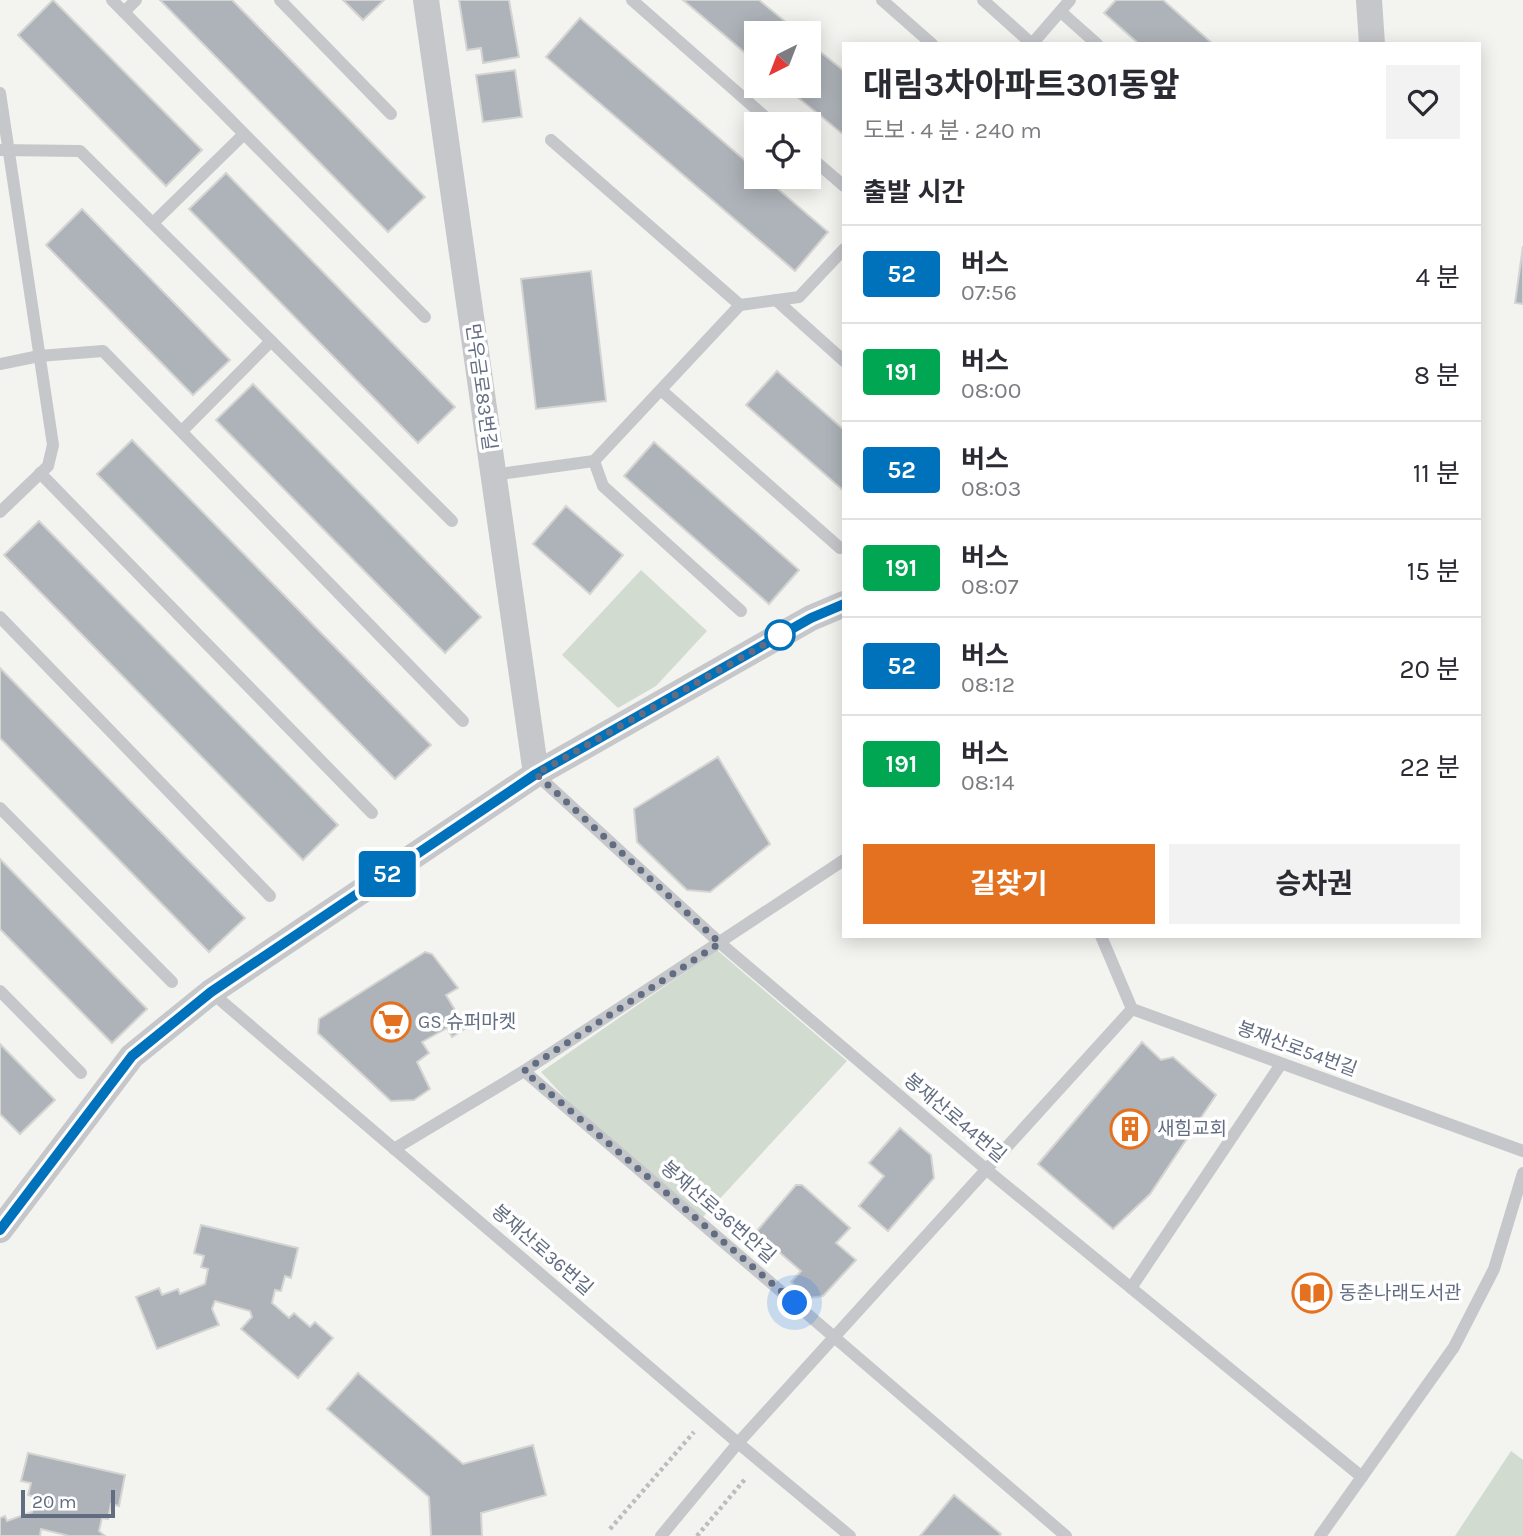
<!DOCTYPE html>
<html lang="ko">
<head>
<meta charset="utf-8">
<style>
	:root { --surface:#fff; --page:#f2f2f3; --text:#2b2b33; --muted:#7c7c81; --line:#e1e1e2; --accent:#e4711f }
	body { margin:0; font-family:Karla,"Noto Sans KR",sans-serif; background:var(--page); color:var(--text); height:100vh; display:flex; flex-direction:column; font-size:26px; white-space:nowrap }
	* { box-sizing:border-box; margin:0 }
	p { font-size:23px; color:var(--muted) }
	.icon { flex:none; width:38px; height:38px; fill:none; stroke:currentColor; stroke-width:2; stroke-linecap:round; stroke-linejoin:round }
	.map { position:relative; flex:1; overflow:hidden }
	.side { position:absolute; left:842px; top:42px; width:639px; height:896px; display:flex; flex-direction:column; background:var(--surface); border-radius:0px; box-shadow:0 4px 18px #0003 }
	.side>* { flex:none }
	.badge { padding:0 14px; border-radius:5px; font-size:24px; line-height:46px }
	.needle { width:46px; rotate:222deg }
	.buttons { position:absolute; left:744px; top:21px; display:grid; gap:14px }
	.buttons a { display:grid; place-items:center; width:77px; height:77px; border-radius:0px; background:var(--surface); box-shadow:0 4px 18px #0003; font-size:35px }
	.scale { position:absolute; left:21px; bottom:18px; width:94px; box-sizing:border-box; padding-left:7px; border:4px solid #626d81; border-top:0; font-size:19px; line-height:24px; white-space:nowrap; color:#626d81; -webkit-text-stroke:5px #fff; paint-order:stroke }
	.you { position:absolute; width:35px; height:35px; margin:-18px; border:5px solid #fff; border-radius:50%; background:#1a73e8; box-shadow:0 0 0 10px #1a73e833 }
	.map>.badge { position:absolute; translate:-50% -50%; box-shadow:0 0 0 4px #fff }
	h2 { padding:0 21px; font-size:26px; line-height:63px }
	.round { display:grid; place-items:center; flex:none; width:74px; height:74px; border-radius:0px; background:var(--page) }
	.headline { display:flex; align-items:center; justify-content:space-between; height:119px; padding:0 21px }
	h1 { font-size:33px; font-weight:700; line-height:52px }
	.button { display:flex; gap:14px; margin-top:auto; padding:14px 21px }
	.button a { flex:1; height:80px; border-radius:0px; background:var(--accent); color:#fff; font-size:28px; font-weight:700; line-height:80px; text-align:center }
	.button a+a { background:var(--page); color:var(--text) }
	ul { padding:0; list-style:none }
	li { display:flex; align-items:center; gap:21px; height:98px; padding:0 21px; border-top:2px solid var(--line) }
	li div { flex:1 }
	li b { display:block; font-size:26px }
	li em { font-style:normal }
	li .badge { min-width:77px; font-weight:700; text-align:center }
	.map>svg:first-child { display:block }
	.green { fill:#d2dbd0 }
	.building { fill:#aeb3b9; stroke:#d4d5d2; stroke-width:2 }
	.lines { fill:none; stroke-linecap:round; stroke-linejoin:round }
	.path { stroke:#bcbdbf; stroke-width:4.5; stroke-dasharray:3.5 3.5; stroke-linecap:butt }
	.service { stroke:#c5c7cb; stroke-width:12 }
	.minor { stroke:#c5c7cb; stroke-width:26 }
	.line-casing { stroke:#fff; stroke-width:16 }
	.line { stroke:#0072bc; stroke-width:10 }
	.walk { stroke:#626d81; stroke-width:7; stroke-dasharray:0 12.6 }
	.stop-dot { fill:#fff; stroke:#0072bc; stroke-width:3.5 }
	.labels { text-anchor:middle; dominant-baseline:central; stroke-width:7; stroke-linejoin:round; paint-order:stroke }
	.street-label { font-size:19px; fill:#626d81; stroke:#fff }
	.poi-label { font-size:19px; fill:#626d81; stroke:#fff; text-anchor:start }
</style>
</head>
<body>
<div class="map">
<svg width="1523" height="1536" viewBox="0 0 1523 1536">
	<rect width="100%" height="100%" fill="#f3f4ef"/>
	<g class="green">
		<polygon points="641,570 707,631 656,686 618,708 562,655"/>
		<polygon points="717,950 847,1061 703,1217 580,1114 541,1072"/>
		<polygon points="1511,1451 1523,1460 1523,1536 1455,1536"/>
	</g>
	<g class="building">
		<polygon points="53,0 202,150 166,186 18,35"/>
		<polygon points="160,0 232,0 425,197 388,232"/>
		<polygon points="343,0 384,0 363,20"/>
		<polygon points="459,0 509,0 519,57 483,63 481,48 467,50"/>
		<polygon points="683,0 759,0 799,33 756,33 756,62"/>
		<polygon points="1116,0 1163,0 1213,44 1139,44 1104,13"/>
		<polygon points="580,18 756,170 756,177 764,177 828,232 795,271 546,57"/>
		<polygon points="808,42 844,71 844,135 784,86 808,86"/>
		<polygon points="515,70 522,117 483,122 476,75"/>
		<polygon points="226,173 455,407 418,443 189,209"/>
		<polygon points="82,209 230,360 193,395 46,245"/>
		<polygon points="1523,246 1523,304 1515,303"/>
		<polygon points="591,271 606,401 536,409 521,279"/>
		<polygon points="777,371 844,430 844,491 746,405"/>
		<polygon points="253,384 481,617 445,653 216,420"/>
		<polygon points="132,440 431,745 395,779 97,474"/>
		<polygon points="654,442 799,570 769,604 624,476"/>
		<polygon points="566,506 623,555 590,594 533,544"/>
		<polygon points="39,521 338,825 303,860 4,555"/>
		<polygon points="0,668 245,918 209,952 0,738"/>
		<polygon points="718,757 770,844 710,892 687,890 637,842 634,809"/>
		<polygon points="0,859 147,1009 112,1043 0,929"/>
		<polygon points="425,952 432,954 458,988 446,995 466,1028 452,1037 447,1028 422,1042 429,1053 417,1062 430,1089 414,1100 391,1101 318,1033 319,1019"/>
		<polygon points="1142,1042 1161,1060 1173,1057 1216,1095 1150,1194 1113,1229 1038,1164"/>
		<polygon points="0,1044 55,1100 20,1134 0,1114"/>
		<polygon points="900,1128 931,1155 934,1178 888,1231 859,1206 884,1176 869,1163"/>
		<polygon points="796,1185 802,1185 850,1228 836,1243 856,1260 823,1296 809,1298 791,1282 801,1271 756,1232"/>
		<polygon points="201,1225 298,1248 291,1278 285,1276 281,1291 275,1290 272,1303 289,1318 294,1313 310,1327 315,1322 333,1338 298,1378 241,1329 252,1317 250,1311 215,1301 212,1309 219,1325 157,1349 136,1297 159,1288 162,1295 178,1289 180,1294 205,1284 208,1269 201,1267 204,1256 194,1253"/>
		<polygon points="358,1373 463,1464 533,1445 546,1495 481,1513 482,1536 431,1536 429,1497 327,1409"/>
		<polygon points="28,1453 125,1475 119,1506 111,1504 108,1519 102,1518 99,1531 105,1536 69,1536 41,1529 40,1536 0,1536 0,1518 5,1516 7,1521 32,1512 35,1497 28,1495 31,1483 21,1481"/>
		<polygon points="954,1495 1001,1534 999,1536 920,1536"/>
	</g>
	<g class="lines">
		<g class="path">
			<polyline points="610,1529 694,1432"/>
			<polyline points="697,1536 746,1478"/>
		</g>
		<g class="service">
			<polyline points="112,0 425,317"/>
			<polyline points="280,0 391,114"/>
			<polyline points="632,0 773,124"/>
			<polyline points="882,0 932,44"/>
			<polyline points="983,0 1032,44"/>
			<polyline points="124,12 136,0"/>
			<polyline points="1061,12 1097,44"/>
			<polyline points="1032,44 1070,0"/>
			<polyline points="0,93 53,445 48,466 0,512"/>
			<polyline points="551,140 740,305"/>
			<polyline points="0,150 80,151 452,521"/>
			<polyline points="808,155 844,186"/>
			<polyline points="153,223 244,134"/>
			<polyline points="776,300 844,361"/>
			<polyline points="0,364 39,356 103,351 463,721"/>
			<polyline points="661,390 840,548"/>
			<polyline points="182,431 271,341"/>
			<polyline points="40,473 372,813"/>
			<polyline points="493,475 594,461"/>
			<polyline points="741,611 603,486 594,461 740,305 799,297 844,249"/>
			<polyline points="0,617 270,896"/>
			<polyline points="536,774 720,943 987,1170 1362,1477"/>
			<polyline points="0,808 172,982"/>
			<polyline points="1101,936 1132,1009 1523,1151"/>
			<polyline points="0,991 81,1073"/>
			<polyline points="211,992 738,1443 850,1536"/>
			<polyline points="524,1071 1066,1536"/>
			<polyline points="394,1149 524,1071 844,860"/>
			<polyline points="1131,1288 1281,1064"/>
			<polyline points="661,1536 738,1443 1132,1009"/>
			<polyline points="1320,1536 1454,1347 1494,1269 1523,1173"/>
		</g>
		<g class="minor">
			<polyline points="426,0 536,774"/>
			<polyline points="1369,0 1372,44"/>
			<polyline points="0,1230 132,1056 211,992 536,774 811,618 844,604"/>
		</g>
	</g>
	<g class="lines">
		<g class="line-casing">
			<polyline id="line" points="0,1230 132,1056 211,992 536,774 811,618 844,604"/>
		</g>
		<use href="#line" class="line"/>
		<polyline class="walk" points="780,635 788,631 536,774 720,943 524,1071 795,1303"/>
	</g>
	<defs>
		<g id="supermarket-ring" transform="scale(2.0125)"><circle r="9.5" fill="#fff" stroke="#e4711f" stroke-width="1.5"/><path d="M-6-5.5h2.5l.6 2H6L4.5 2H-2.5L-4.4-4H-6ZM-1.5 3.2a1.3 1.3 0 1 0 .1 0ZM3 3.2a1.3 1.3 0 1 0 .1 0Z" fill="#e4711f"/></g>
		<g id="building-ring" transform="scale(2.0125)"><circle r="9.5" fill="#fff" stroke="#e4711f" stroke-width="1.5"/><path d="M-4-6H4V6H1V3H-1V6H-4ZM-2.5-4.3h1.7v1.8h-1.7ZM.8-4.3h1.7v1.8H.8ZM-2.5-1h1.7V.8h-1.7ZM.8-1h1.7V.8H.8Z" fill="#e4711f"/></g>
		<g id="library-ring" transform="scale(2.0125)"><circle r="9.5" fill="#fff" stroke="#e4711f" stroke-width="1.5"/><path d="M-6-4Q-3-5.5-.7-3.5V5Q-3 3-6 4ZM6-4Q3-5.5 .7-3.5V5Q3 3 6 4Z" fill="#e4711f"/></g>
	</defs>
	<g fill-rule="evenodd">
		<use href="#supermarket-ring" x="391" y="1022"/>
		<use href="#building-ring" x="1130" y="1129"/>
		<use href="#library-ring" x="1312" y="1293"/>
	</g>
	<circle class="stop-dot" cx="780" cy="635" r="14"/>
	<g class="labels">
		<g class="street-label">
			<text transform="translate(481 387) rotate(82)">먼우금로83번길</text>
			<text transform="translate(1297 1049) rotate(20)">봉재산로54번길</text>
			<text transform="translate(955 1118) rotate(40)">봉재산로44번길</text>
			<text transform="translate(718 1212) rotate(41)">봉재산로36번안길</text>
			<text transform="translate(542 1250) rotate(41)">봉재산로36번길</text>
		</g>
		<g class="poi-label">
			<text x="418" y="1022">GS 슈퍼마켓</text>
			<text x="1157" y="1129">새힘교회</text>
			<text x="1339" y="1293">동춘나래도서관</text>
		</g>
	</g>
</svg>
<div class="buttons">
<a><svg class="needle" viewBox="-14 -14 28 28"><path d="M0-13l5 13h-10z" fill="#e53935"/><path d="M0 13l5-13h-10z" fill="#7c7c81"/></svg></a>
<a><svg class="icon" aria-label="locate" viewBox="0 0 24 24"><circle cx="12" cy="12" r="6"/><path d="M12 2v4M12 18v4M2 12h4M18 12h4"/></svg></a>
</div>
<div class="scale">20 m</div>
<div class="you" style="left:795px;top:1303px"></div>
<b class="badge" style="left:387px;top:874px;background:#0072bc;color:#fff">52</b>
<section class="side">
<div class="headline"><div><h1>대림3차아파트301동앞</h1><p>도보 · 4 분 · 240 m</p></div><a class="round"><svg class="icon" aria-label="heart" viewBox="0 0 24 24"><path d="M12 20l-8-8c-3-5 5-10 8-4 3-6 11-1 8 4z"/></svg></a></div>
<h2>출발 시간</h2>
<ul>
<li><span class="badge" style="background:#0072bc;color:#fff">52</span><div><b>버스</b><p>07:56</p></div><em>4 분</em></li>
<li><span class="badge" style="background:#00a651;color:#fff">191</span><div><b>버스</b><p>08:00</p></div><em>8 분</em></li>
<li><span class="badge" style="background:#0072bc;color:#fff">52</span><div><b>버스</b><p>08:03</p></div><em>11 분</em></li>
<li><span class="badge" style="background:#00a651;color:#fff">191</span><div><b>버스</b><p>08:07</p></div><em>15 분</em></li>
<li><span class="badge" style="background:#0072bc;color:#fff">52</span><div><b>버스</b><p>08:12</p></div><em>20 분</em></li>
<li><span class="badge" style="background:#00a651;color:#fff">191</span><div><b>버스</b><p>08:14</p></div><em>22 분</em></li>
</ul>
<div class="button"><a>길찾기</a><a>승차권</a></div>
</section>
</div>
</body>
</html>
